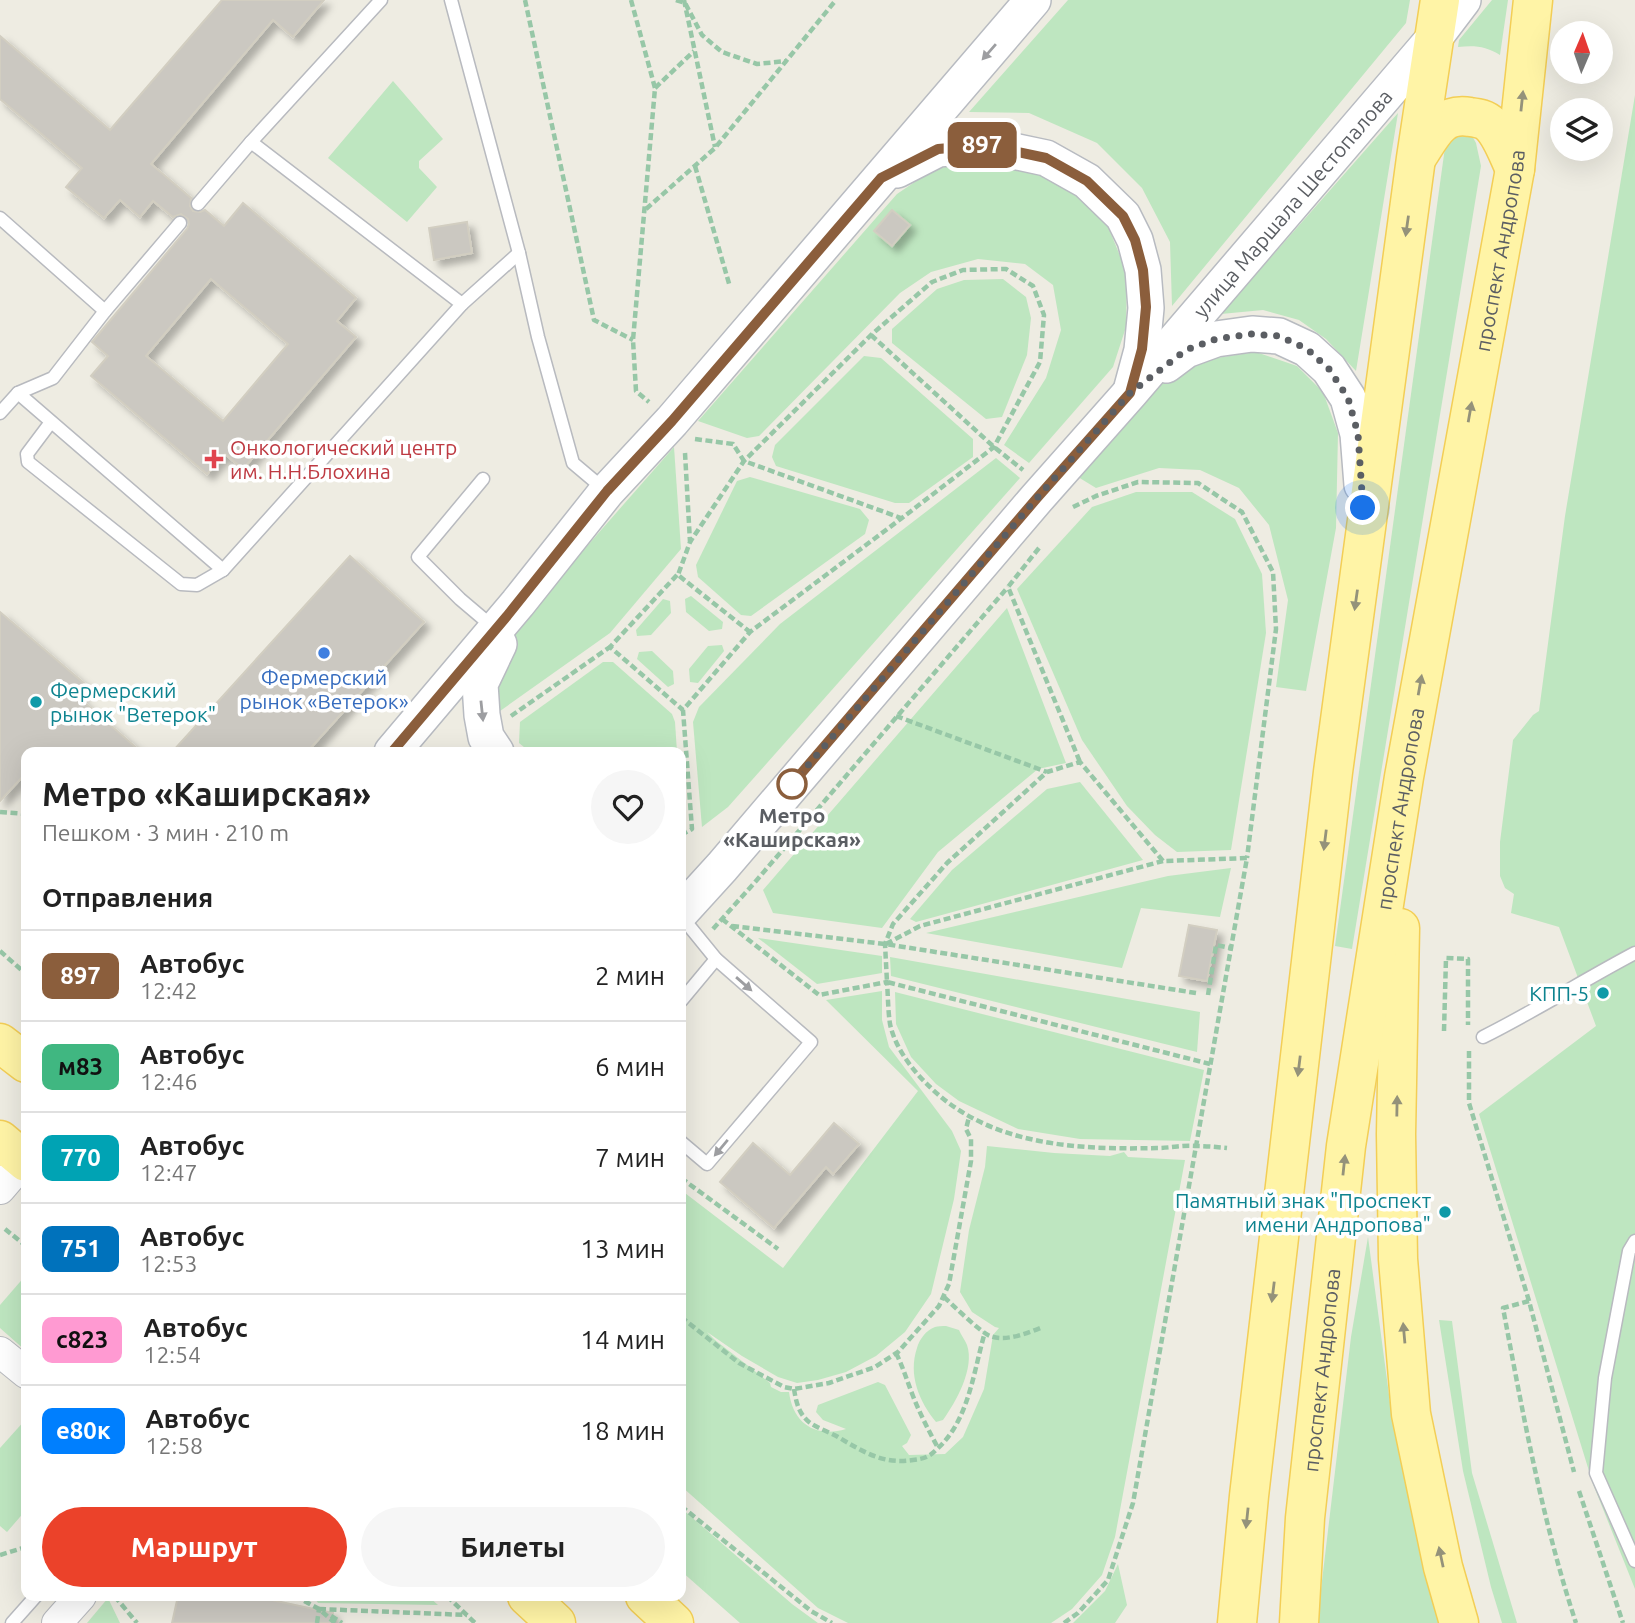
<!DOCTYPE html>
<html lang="ru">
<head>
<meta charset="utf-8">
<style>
	:root { --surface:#fff; --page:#f6f6f6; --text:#222; --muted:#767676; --line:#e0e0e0; --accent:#eb422a }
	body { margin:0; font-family:Ubuntu,sans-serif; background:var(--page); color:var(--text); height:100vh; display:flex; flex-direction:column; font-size:26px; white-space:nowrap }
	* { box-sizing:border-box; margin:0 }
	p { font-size:23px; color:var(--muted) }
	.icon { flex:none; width:38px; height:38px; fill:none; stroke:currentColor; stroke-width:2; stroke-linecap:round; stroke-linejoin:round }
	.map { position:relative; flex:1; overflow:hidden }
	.side { position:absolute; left:21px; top:747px; width:665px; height:854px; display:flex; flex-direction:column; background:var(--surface); border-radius:14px; box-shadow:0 7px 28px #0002 }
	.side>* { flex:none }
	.badge { padding:0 14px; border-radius:10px; font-size:24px; line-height:46px }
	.needle { width:46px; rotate:2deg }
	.controls { position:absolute; left:1550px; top:21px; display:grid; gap:14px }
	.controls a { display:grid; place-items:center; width:63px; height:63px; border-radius:50%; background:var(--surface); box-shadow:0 7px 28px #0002; font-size:35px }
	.you { position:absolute; width:35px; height:35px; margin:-18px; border:5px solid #fff; border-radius:50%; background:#1a73e8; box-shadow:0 0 0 10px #1a73e833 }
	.map>.badge { position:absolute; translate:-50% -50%; box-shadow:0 0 0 4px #fff }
	h2 { padding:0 21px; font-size:26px; line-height:63px }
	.round { display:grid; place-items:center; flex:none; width:74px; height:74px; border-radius:37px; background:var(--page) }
	.head { display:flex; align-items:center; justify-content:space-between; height:119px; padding:0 21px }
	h1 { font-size:33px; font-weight:700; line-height:52px }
	.action { display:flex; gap:14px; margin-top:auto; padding:14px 21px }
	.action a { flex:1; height:80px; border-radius:42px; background:var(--accent); color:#fff; font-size:28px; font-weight:700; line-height:80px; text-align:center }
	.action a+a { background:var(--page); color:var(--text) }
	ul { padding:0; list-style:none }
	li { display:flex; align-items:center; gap:21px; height:91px; padding:0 21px; border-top:2px solid var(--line) }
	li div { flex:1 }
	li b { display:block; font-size:26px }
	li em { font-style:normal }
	li .badge { min-width:77px; font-weight:700; text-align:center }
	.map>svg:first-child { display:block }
	.green { fill:#bee6c0 }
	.building { fill:#cbc8c1; stroke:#d2cec1; stroke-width:2; fill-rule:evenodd; filter:url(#shadow) }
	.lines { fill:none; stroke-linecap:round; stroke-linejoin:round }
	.service-casing { stroke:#b8babf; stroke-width:15 }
	.tertiary-casing { stroke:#b8babf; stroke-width:32 }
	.secondary-casing { stroke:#b8bbc1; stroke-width:38 }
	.primary-casing { stroke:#f3ce56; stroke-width:41 }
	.path { stroke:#97c7a7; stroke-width:4.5; stroke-dasharray:7 3.5; stroke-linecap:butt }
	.service { stroke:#fff; stroke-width:12 }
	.tertiary { stroke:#fff; stroke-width:30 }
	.secondary { stroke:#fff; stroke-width:35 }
	.primary { stroke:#fff4a6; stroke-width:38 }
	.oneway { fill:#9d9ea1 }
	.oneway2 { fill:#94927a }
	.line-casing { stroke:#fff; stroke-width:16 }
	.line { stroke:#8b5e3c; stroke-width:10 }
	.walk { stroke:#5b5e63; stroke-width:7; stroke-dasharray:0 12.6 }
	.health-dot { fill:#e0444e; stroke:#fff; stroke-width:2.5 }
	.shop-dot { fill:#3f7fe0; stroke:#fff; stroke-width:2.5 }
	.culture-dot { fill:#0f9aa8; stroke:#fff; stroke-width:2.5 }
	.stop-dot { fill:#fff; stroke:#8b5e3c; stroke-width:3.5 }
	.labels { text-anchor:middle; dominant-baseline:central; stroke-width:7; stroke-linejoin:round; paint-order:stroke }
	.street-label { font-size:21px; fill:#5b5e63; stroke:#fff }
	.health-label { font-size:21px; fill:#be3a42; stroke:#fff; text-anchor:start }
	.shop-label { font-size:21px; fill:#366cbe; stroke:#fff }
	.culture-label { font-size:21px; fill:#0d838f; stroke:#fff; text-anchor:end }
	.stop-label { font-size:21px; font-weight:bold; fill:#5b5e63; stroke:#fff }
</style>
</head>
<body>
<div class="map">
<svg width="1635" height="1623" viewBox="0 0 1635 1623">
	<defs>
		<filter id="shadow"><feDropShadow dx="6" dy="6" stdDeviation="3.5" flood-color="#0004"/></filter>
	</defs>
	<rect width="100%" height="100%" fill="#eeece2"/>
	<g class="green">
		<polygon points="1068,0 1410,0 1406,23 1172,306 1170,242 1142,188 1097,143 1029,113 969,112"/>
		<path d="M1492,0H1508L1500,55C1486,46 1474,45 1458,47L1459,40Z"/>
		<polygon points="393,81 443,139 419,161 419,168 437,187 407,222 328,158"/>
		<polygon points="1635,95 1635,1589 1593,1484 1479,1114 1596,1026 1559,927 1511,913 1514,894 1505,888 1500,876 1500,842 1513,740 1533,715 1539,711 1565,516"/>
		<polygon points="1398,113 1356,371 1326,339 1299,320 1263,310 1221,314"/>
		<polygon points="1452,131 1471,134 1476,143 1481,166 1352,949 1335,946 1446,140"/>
		<polygon points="969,160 1013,160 1080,191 1107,224 1127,273 1126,327 1113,367 1029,463 1004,445 1046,378 1061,330 1053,285 1025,264 978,259 931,272 900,293 759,436 747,438 698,421 897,194 931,171"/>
		<polygon points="1003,279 1026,297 1031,318 1027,355 1002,417 986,419 892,343 892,329 937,289 964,280"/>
		<polygon points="1256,352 1297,366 1323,392 1338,433 1336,528 1306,691 1276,687 1288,600 1269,525 1239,488 1200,470 1159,468 1096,488 1078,477 1157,386 1203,360"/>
		<polygon points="864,356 881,358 973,439 973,457 909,503 895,503 776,466 772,457 775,445"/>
		<polygon points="674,447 681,549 610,633 493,716 503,652 523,619"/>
		<polygon points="996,458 1020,478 728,807 702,827 693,722 699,707 780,624"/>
		<polygon points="750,477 860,509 869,520 865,534 751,616 741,615 698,577 696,565 737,481"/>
		<polygon points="1136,492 1192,492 1235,519 1262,574 1266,633 1231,850 1177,852 1155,835 1127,806 1082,740 1017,589 1092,507"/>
		<polygon points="691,596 723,622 722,629 709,631 686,612 685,599"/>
		<polygon points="663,599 670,601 671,613 651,635 637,636 636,630"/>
		<polygon points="1007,608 1066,763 1038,769 938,852 882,928 773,913 763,890"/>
		<polygon points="722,645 724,651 698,683 690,682 689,669 708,646"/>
		<polygon points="652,651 673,671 674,684 668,687 637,659 639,652"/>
		<polygon points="603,662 613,662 672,714 675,722 677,752 530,752 519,743 520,722"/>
		<polygon points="1080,782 1143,860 916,922 910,919 952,870 1047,789"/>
		<polygon points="1231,868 1220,917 1141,908 1122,968 926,933 1168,876"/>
		<polygon points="758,938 882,956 882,973 817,984"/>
		<polygon points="890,957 1200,1012 1197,1052 891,976"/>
		<path d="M882,991V1020L889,1047L952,1131L961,1151L954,1199L931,1294L905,1332L876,1356L846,1372L818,1380L797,1383L778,1377L742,1356L707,1332L715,1340L770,1383L771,1387L781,1392H789C793,1424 816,1438 846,1429L823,1420L816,1412L818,1405L878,1382L885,1385L911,1435L907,1443L902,1446L909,1455L945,1454L963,1437L984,1389L993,1335L999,1328L995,1327L972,1312L960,1292L969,1230L985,1167L987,1146L1054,1153L1110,1156L1124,1152L1128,1157L1185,1160L1115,1537L1102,1575L1072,1609L1051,1623H848L818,1608L681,1486V1190L783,1268L918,1091L826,1000Z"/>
		<polygon points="895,992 1204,1070 1190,1141 1080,1139 1018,1129 959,1101 936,1084 911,1057 896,1024"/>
		<polygon points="1368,1237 1393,1425 1439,1623 1317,1623 1351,1337"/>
		<polygon points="26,1275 26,1351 0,1328 0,1305"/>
		<polygon points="1439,1320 1452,1321 1472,1473 1517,1623 1502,1623 1491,1587 1463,1471"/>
		<path d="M946,1326L959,1330C961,1335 965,1340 967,1345C975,1368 956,1402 943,1420L936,1422C919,1401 908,1375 917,1348C919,1340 926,1330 935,1327C938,1326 942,1326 946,1326Z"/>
		<polygon points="26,1419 26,1510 7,1532 0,1526 0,1448"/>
		<polygon points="681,1508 792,1604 818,1623 740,1623 681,1571"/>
		<polygon points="1118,1564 1127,1605 1115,1623 1073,1623 1105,1591"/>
		<polygon points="313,1596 428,1596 438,1605 318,1603"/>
		<polygon points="108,1598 120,1623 87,1623"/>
	</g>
	<g class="building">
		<path d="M222,0H324L293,37L273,20L151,164L191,198L190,206L193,211L200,212L205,210L224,226L243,203L356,298L337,321L356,337L243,469L225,454L207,474L91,376L108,356L92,342L187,229L189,224L188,219L181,214L173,217L153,201L140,217L120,200L104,218L66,187L82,168L0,99V36L110,130ZM211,279L288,344L223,421L146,356Z"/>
		<polygon points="892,210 910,225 892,246 874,231"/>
		<polygon points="467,222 472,253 434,260 429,228"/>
		<polygon points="350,556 424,622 307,752 172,752"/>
		<polygon points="0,612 86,685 77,696 141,752 26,752 26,773 0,801"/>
		<polygon points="1189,925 1217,930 1207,981 1179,976"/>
		<polygon points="834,1123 859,1144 833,1174 826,1167 774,1228 720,1182 753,1143 790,1175"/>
		<polygon points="178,1596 253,1596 333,1613 332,1623 172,1623"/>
	</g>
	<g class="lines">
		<g class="service-casing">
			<g id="service">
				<polyline points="451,0 519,253 538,337 573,463 605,490"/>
				<polyline points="198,204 251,142 381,0"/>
				<polyline points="0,218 105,311 53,378 18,393 0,413"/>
				<polyline points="462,304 519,253"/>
				<polyline points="105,311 180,223"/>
				<polyline points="18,393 223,570 462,304 251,142"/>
				<polyline points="51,422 27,454 28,462 181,584 197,585 223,570"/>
				<polyline points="483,479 418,557 460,599 493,627"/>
				<polyline points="681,916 716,959 811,1042 707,1164 681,1142"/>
				<polyline points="681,1001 716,959"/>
				<path d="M1483,1037C1535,1011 1584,980 1635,953"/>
				<polyline points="1635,1241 1629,1251 1605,1378 1596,1473 1635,1561"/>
				<polyline points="12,1623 36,1596"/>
			</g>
		</g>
		<g class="tertiary-casing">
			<g id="tertiary">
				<polyline points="0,1189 24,1161"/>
				<polyline points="0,1352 26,1373"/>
				<polyline points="57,1623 81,1596"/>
			</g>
		</g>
		<g class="secondary-casing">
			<g id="secondary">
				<polyline points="897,170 938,149 984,145 1046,158 1087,181 1123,216 1135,240 1143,270 1146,308 1142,350 1132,387"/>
				<polyline points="1166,365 1186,350 1216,339 1252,334 1279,336 1307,349 1329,369 1348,398 1358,434 1362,485"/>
				<polyline points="392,752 518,603 607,491 672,421 1033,0"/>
				<polyline points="496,752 486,737 482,715 480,684 499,644"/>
				<path id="s1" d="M681,912L722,867L1037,498L1130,393L1435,37L1463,0"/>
			</g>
		</g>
		<g class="primary-casing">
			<g id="primary">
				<path d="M1417,157C1432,135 1440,112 1470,117C1478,118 1485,119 1491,125C1502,136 1508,155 1515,169"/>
				<polyline points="1400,928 1396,1134 1398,1259 1411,1414 1443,1567 1459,1623"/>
				<polyline points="0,1043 26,1063"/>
				<polyline points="0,1140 26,1162"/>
				<polyline points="527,1596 556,1623"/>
				<polyline points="645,1596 674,1623"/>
				<polyline points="1237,1623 1249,1496 1333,772 1416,158 1440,0"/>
				<path id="s2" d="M1299,1623L1305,1518L1346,1146L1404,777L1515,169L1533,0"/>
			</g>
		</g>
		<g class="path">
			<polyline points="525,0 594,320 633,340"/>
			<polyline points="631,0 655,88 633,340 636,391 649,402"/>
			<polyline points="676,0 685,3 702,35 722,52 757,64 787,61"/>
			<polyline points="684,0 715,147"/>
			<polyline points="655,88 694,51"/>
			<polyline points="695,166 730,287"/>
			<polyline points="646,209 715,148 836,0"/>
			<polyline points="871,335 994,447 1023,470"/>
			<polyline points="695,439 733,444 744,461 901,518"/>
			<polyline points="685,453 690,542 678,575 750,632"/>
			<polyline points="1073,507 1096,496 1138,482 1198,483 1242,512 1273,572 1276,629 1247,858"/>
			<polyline points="1039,548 1008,587 1080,762"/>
			<polyline points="677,575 610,647 683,710"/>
			<polyline points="511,716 610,647"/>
			<polyline points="896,716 1047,772"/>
			<polyline points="0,812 26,814"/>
			<polyline points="681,835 692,829 683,710 750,632 902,518 994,447 1040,362 1044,315 1033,286 1006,269 963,270 932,282 871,335 744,461 690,542"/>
			<path d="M722,919L819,995L887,982C888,996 888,1011 890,1024C895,1048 913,1071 930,1087C990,1146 1078,1150 1157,1148C1170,1148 1182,1145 1195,1146C1205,1146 1216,1147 1227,1148"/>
			<polyline points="732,926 885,944 1196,993"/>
			<polyline points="713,929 756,881 1008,587"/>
			<polyline points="886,944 920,926 1163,861"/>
			<polyline points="0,951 26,974"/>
			<polyline points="1208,995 1216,945 1231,948 1247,858 1163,861 1080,762 1047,772 947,863 893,924 885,944 887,982 1210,1064"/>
			<polyline points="1444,1031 1446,958 1468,959 1468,1025"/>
			<polyline points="1469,1051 1469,1103 1529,1301 1574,1472"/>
			<polyline points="681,1178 778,1249"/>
			<polyline points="5,1229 26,1246"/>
			<path d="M944,1297C953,1305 980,1332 990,1336C1006,1342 1028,1333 1043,1327"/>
			<path d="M1529,1301L1503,1308C1523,1414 1542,1520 1576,1623"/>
			<polyline points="681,1317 739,1363 784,1387 794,1389 829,1383 875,1367 898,1352 939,1306 949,1284 971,1161 971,1139 966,1129 969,1117"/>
			<path d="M896,1353C903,1367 907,1381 913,1396C920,1414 929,1431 938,1448"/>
			<path d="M794,1389C796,1401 798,1413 809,1422C817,1428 829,1432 838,1437C862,1451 883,1465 913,1460C923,1459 929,1457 936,1450C969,1421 973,1373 985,1332"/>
			<polyline points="1579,1491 1623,1623"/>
			<polyline points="681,1506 811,1611 832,1623"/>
			<polyline points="0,1555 26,1547"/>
			<polyline points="119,1596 117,1599 137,1623"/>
			<polyline points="295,1596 319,1609 335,1623"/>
			<polyline points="447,1596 475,1623"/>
			<polyline points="319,1609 467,1615"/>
			<polyline points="331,1616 342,1623"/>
			<polyline points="317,1623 319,1609"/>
			<polyline points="1064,1623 1078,1613 1108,1580 1133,1503 1231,948"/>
		</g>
		<use href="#service" class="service"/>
		<use href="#tertiary" class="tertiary"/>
		<use href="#secondary" class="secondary"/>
		<use href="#primary" class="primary"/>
	</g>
	<defs><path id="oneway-solid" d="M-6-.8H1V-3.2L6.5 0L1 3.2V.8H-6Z" transform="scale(1.75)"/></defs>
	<g class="oneway">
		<use href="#oneway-solid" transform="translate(989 52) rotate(131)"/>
		<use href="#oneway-solid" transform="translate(482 711) rotate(84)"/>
		<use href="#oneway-solid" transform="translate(744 984) rotate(41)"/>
		<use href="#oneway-solid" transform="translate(721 1148) rotate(130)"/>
	</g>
	<g class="oneway2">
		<use href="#oneway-solid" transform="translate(1522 101) rotate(-84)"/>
		<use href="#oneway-solid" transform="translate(1407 226) rotate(98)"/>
		<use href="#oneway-solid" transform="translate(1470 412) rotate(-80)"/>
		<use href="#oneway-solid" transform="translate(1356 600) rotate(98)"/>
		<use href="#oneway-solid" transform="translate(1420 685) rotate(-80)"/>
		<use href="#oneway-solid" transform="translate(1325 840) rotate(97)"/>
		<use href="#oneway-solid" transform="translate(1299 1066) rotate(97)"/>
		<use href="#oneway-solid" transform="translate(1397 1106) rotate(-89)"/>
		<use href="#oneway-solid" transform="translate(1344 1165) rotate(-84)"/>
		<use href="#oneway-solid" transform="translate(1273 1292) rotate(97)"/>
		<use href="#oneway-solid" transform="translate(1404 1333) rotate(-95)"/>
		<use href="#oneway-solid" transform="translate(1247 1518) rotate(96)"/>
		<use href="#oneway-solid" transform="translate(1441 1557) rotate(-102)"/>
	</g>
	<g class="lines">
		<g class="line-casing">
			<polyline id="line" points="392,752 507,616 607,491 672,421 881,178 938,149 984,145 1046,158 1087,181 1123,216 1135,240 1143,270 1146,307 1142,349 1130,393 1037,498 792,784"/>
		</g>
		<use href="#line" class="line"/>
		<polyline class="walk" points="792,784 1037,498 1130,393 1186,350 1216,339 1252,334 1279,336 1307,349 1329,369 1348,398 1358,434 1363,508"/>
	</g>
	<path class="health-dot" d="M210.5 448.5h7v7h7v7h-7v7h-7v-7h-7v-7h7z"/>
	<circle class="shop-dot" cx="324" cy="653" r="7"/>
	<g class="culture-dot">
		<circle cx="36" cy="702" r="7"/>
		<circle cx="1603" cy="993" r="7"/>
		<circle cx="1445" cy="1212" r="7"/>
	</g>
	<circle class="stop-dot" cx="792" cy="784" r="14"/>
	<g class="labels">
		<g class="street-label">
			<text stroke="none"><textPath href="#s1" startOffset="936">улица Маршала Шестопалова</textPath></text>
			<text stroke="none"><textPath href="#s2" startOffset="1388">проспект Андропова</textPath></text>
			<text stroke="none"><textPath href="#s2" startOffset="821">проспект Андропова</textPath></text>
			<text stroke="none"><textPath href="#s2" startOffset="254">проспект Андропова</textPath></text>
		</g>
		<g class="health-label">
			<text x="230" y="447">Онкологический центр<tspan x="230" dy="24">им. Н.Н.Блохина</tspan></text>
		</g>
		<g class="shop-label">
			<text x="324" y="677">Фермерский<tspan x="324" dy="24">рынок «Ветерок»</tspan></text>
		</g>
		<g class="culture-label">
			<text x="50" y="690" text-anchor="start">Фермерский<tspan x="50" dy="24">рынок "Ветерок"</tspan></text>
			<text x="1589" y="993">КПП-5</text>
			<text x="1431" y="1200">Памятный знак "Проспект<tspan x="1431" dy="24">имени Андропова"</tspan></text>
		</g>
		<g class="stop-label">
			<text x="792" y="815">Метро<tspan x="792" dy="24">«Каширская»</tspan></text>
		</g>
	</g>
</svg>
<div class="controls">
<a><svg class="needle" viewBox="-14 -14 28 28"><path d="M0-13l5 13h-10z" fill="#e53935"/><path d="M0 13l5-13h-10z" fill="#767676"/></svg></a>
<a><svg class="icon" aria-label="layers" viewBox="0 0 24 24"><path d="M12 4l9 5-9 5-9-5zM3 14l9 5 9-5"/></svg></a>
</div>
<div class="you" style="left:1363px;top:508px"></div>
<b class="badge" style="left:982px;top:145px;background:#8b5e3c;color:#fff">897</b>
<section class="side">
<div class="head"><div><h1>Метро «Каширская»</h1><p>Пешком · 3 мин · 210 m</p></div><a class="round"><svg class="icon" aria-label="heart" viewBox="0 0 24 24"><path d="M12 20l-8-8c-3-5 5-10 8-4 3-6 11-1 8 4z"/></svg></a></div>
<h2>Отправления</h2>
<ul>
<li><span class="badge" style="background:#8b5e3c;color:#fff">897</span><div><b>Автобус</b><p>12:42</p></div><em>2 мин</em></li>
<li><span class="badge" style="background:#40b781;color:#111">м83</span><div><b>Автобус</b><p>12:46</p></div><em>6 мин</em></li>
<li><span class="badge" style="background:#00a3b4;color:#fff">770</span><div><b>Автобус</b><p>12:47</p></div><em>7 мин</em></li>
<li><span class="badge" style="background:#0072bc;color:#fff">751</span><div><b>Автобус</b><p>12:53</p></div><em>13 мин</em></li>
<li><span class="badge" style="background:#ff9ad2;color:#111">с823</span><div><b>Автобус</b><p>12:54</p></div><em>14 мин</em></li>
<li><span class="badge" style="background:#007ffe;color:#fff">е80к</span><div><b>Автобус</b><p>12:58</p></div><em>18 мин</em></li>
</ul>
<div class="action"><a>Маршрут</a><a>Билеты</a></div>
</section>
</div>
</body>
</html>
